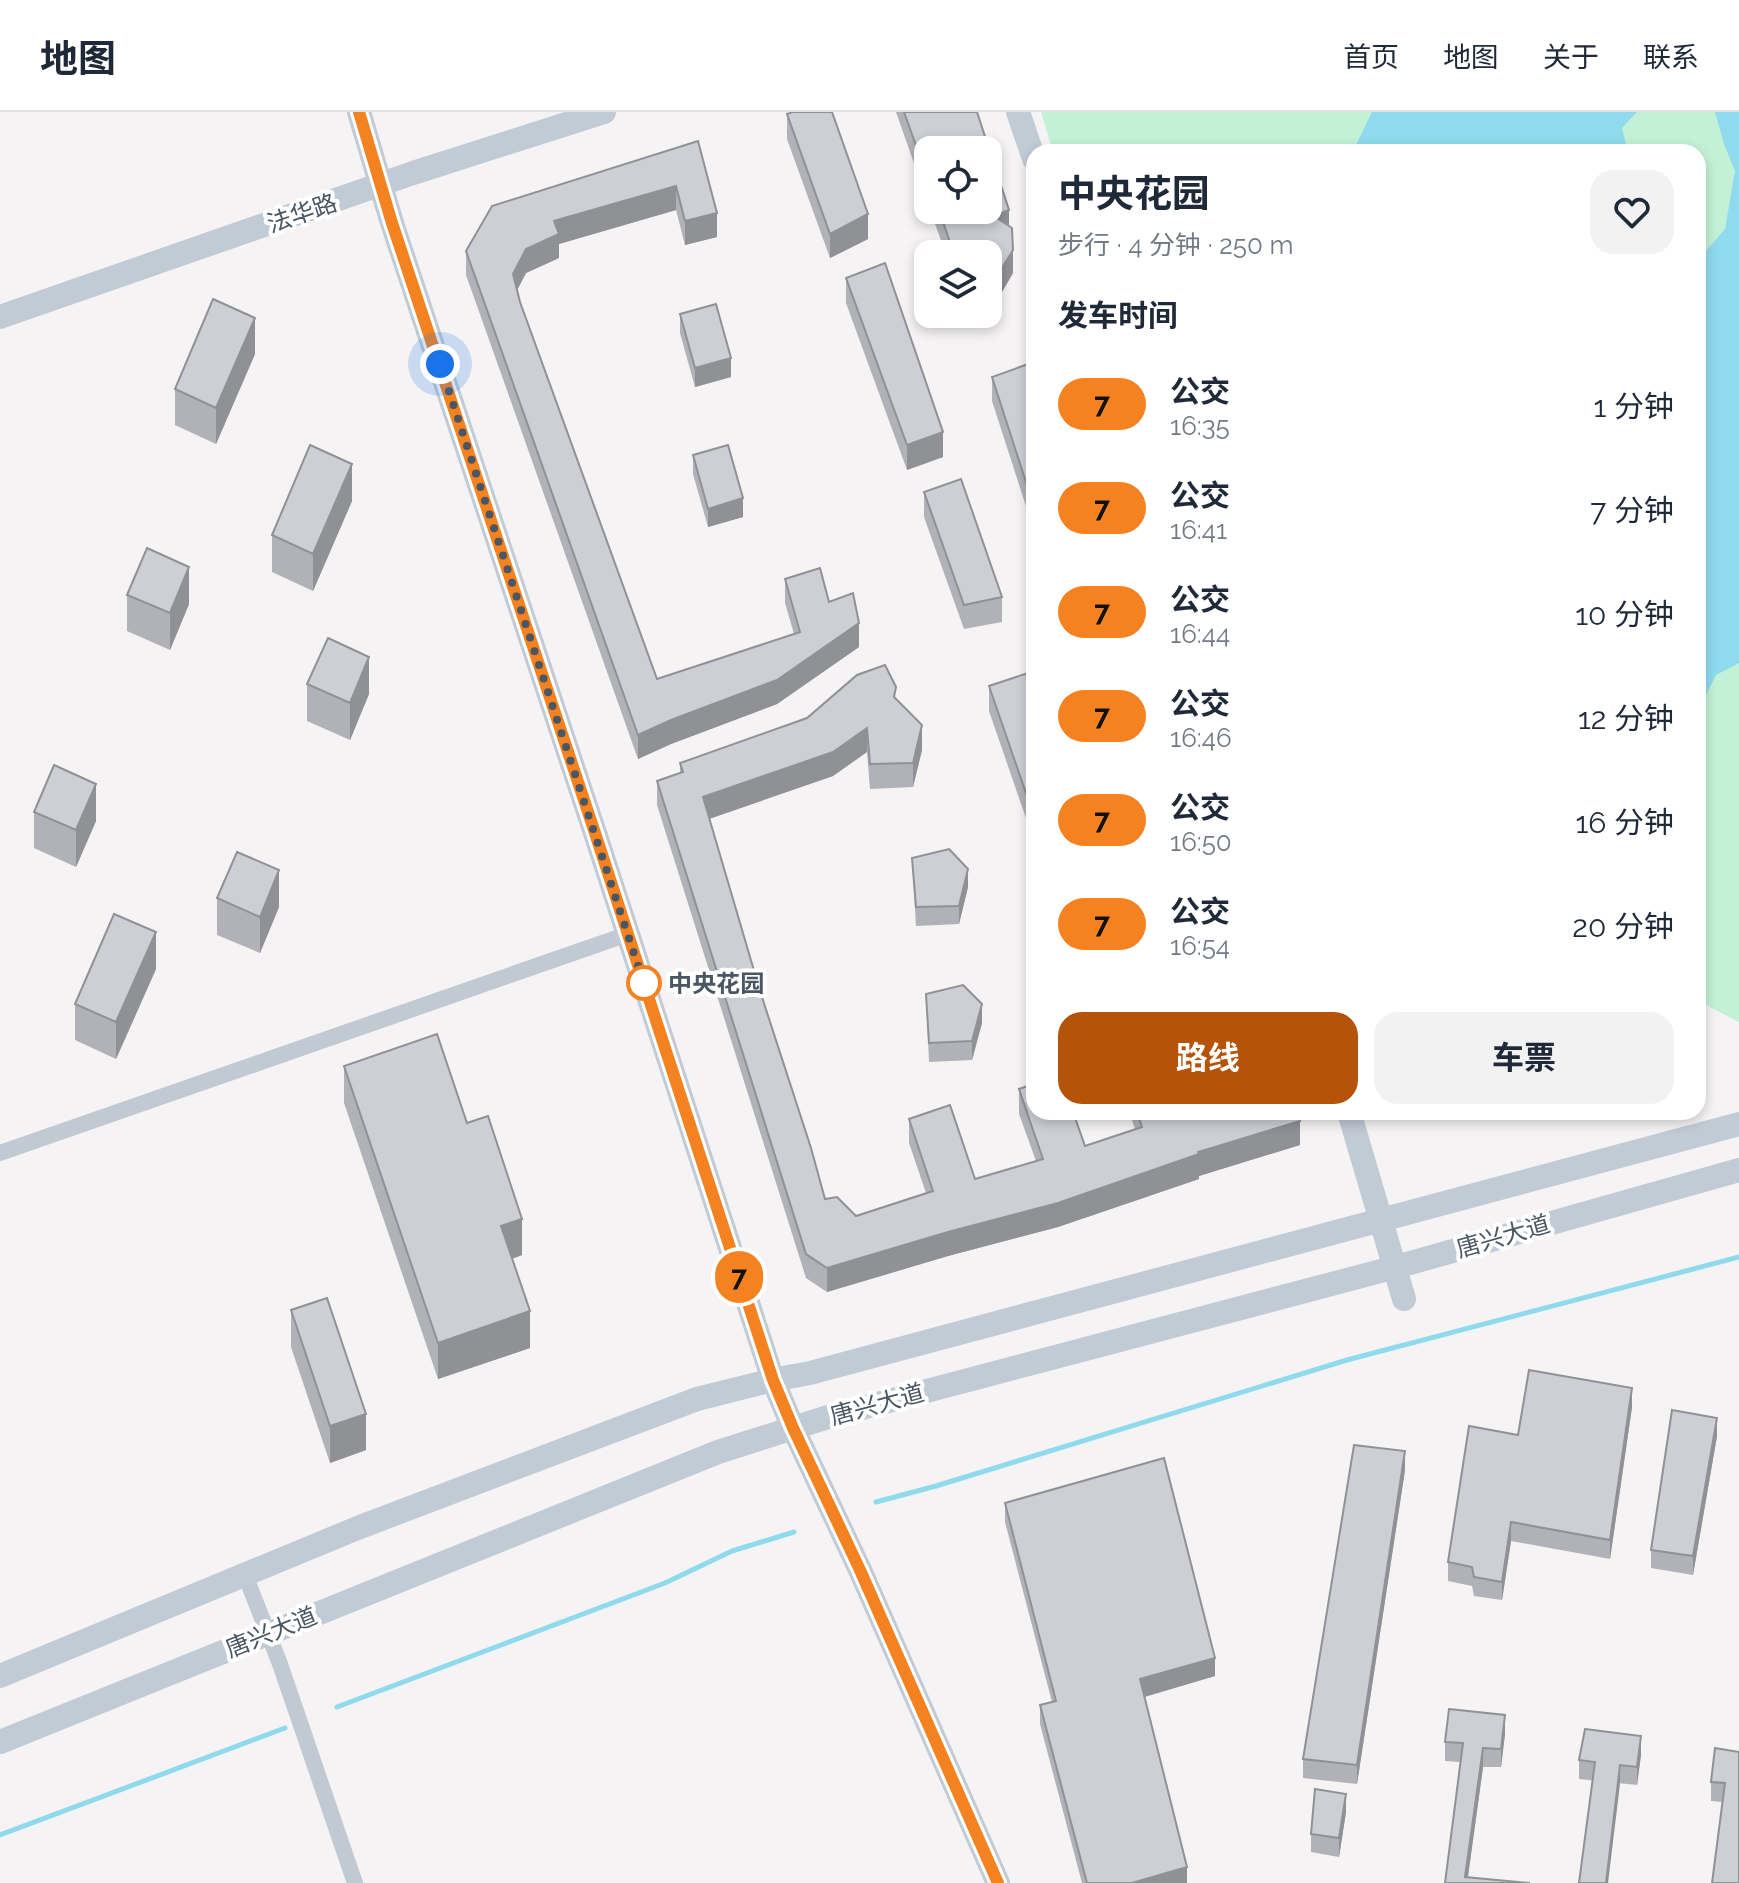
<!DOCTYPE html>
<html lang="zh">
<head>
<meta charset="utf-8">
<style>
	:root { --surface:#fff; --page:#f2f2f3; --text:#1f2937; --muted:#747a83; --line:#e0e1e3; --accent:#b45309 }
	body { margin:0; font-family:Raleway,"Noto Sans SC",sans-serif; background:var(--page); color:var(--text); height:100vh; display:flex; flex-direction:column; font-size:30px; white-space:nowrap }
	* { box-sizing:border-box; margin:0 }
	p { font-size:26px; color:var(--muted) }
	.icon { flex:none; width:44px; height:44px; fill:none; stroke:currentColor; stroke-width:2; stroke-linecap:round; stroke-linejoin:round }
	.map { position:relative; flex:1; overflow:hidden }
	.drawer { position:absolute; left:1026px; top:32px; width:680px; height:976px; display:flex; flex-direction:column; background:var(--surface); border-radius:24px; box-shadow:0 4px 12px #0003 }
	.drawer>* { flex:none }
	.badge { padding:0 16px; border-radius:26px; font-size:28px; line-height:52px }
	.fabs { position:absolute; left:914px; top:24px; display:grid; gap:16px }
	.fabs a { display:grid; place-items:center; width:88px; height:88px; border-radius:16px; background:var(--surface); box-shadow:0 4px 12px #0003; font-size:40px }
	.you { position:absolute; width:40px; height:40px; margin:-20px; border:6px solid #fff; border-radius:50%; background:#1a73e8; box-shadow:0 0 0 12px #1a73e833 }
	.map>.badge { position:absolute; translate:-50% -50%; box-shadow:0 0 0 4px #fff }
	h2 { padding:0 32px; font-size:30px; line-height:72px }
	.round { display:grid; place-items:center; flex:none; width:84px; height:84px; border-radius:24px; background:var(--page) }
	.head { display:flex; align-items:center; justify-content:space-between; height:136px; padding:0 32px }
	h1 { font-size:38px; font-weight:700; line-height:60px }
	.action { display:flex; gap:16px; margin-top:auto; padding:16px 32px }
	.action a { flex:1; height:92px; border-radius:24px; background:var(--accent); color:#fff; font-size:32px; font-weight:700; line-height:92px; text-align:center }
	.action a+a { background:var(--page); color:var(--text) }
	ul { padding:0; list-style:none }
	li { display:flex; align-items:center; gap:24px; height:104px; padding:0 32px }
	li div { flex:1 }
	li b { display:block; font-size:30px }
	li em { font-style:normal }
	li .badge { min-width:88px; font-weight:700; text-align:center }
	header { display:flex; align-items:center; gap:48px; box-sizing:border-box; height:112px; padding:0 40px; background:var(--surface); border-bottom:2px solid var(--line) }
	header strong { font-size:38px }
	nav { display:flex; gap:44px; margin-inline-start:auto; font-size:28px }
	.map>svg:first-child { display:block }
	.green { fill:#c3f1d5 }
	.water { fill:#90daee }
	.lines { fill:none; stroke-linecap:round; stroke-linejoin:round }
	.stream { stroke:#90daee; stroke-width:5 }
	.street { stroke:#c1cad2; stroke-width:16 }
	.secondary { stroke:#c1cbd6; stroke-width:24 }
	.wall { fill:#b0b2b7 }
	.shaded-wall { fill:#909195 }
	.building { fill:#cdcfd5; stroke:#909195; stroke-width:2 }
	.line-casing { stroke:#fff; stroke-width:18 }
	.line { stroke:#f58220; stroke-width:12 }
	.walk { stroke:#4a5661; stroke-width:8; stroke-dasharray:0 14.4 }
	.stop-dot { fill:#fff; stroke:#f58220; stroke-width:4 }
	.labels { text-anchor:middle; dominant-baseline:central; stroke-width:8; stroke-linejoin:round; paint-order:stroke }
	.street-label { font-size:24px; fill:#4a5661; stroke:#fff }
	.stop-label { font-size:24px; font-weight:bold; fill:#4a5661; stroke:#fff; text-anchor:start }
</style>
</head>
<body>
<header>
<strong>地图</strong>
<nav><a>首页</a><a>地图</a><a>关于</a><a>联系</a></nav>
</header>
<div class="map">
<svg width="1739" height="1771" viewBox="0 0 1739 1771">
	<rect width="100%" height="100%" fill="#f5f3f3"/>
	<polygon class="green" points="1041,0 1739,0 1739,910 1698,889 1698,40 1053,40"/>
	<g class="water">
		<polygon points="1372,0 1637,0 1622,16 1628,40 1357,40 1355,35"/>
		<polygon points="1715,0 1739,0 1739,551 1716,563 1698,599 1698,148 1725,117 1735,59 1724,32"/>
	</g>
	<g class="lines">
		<g class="stream">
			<polyline points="876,1390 936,1374 1347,1248 1739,1145"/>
			<polyline points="337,1595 665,1471 732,1439 794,1420"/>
			<polyline points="0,1723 285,1616"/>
		</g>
		<g class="street">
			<polyline points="0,1041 628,822"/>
			<polyline points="245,1463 280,1552 355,1771"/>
		</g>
		<g class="secondary">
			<polyline points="359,0 392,111 596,724 773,1268 793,1316 860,1458 998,1771"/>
			<polyline points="1018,0 1034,47"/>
			<polyline points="0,205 413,61 604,0"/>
			<polyline points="1349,1000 1404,1187"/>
			<polyline points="0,1564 360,1415 697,1287 773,1268 810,1261 1739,1012"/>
			<polyline points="0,1630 718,1340 828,1305 1396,1155 1739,1058"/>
		</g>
	</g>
	<g class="wall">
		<polygon points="896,0 977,0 1009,114 1013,161 1002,180 988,180 988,142 946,142 930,98 988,98 928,38 928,91"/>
		<polygon points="787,2 868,127 830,146 787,27"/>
		<polygon points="698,29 717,125 685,133 676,98 559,132 559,146 526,161 517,178 520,190 657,567 794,522 785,491 785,467 829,490 859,535 777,592 671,632 638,647 466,163 466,139"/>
		<polygon points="846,166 943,345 907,358 846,191"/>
		<polygon points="680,202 731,265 695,275 680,221"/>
		<polygon points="255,242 216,332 175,313 175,277"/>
		<polygon points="1034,250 1034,419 992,289 992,265"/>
		<polygon points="693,343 743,405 708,415 693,362"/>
		<polygon points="924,380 1002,485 1002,510 964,517 924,405"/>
		<polygon points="352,389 313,479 272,460 272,423"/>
		<polygon points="127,483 189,492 170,538 127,519"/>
		<polygon points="1034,569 1027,709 989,599 989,574"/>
		<polygon points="307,572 369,582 350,628 307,609"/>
		<polygon points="896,586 922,638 913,675 870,677 867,640 833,664 709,707 760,879 825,1087 856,1104 926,1081 909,1031 909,1007 975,1067 1036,1049 1019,1002 1019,977 1085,1034 1135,1017 1129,1000 1309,1000 1309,1004 1300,1007 1300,1033 1199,1064 1199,1067 1058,1115 948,1144 827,1180 806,1166 657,693 657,669 680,661 680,651"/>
		<polygon points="34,700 96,709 76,755 34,736"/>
		<polygon points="912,746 968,775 959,812 916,814"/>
		<polygon points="217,786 279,795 260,841 217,823"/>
		<polygon points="156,857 116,947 75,928 75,892"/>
		<polygon points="926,882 982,911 972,948 929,950"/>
		<polygon points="344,954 522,1143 512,1147 530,1236 438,1267 344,991"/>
		<polygon points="291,1198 366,1338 330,1351 291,1235"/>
		<polygon points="1632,1295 1610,1447 1511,1429 1502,1488 1474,1484 1472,1474 1448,1469 1448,1450 1518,1323"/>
		<polygon points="1717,1324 1693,1463 1651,1456 1651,1438"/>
		<polygon points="1405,1358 1357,1672 1303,1666 1303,1647"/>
		<polygon points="1005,1391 1215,1564 1145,1585 1187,1771 1082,1771 1040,1612 1040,1593 1052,1590 1005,1410"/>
		<polygon points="1505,1622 1501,1655 1483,1655 1468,1765 1445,1771 1460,1650 1445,1649 1445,1630"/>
		<polygon points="1739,1640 1723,1690 1711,1689 1711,1670"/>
		<polygon points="1641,1643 1637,1673 1579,1667 1579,1648"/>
		<polygon points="1346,1700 1339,1745 1311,1740 1311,1722"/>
	</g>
	<g class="shaded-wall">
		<polygon points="676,74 676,98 559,132 559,146 526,161 513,186 513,162 526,137 554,109"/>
		<polygon points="1009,98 1009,121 994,104"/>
		<polygon points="717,101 717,125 685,133 685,109"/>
		<polygon points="868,102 868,127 830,146 830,122"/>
		<polygon points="1013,138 1013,161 1002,180 1002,156"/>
		<polygon points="255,206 255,242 216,332 216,296"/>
		<polygon points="731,246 731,265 695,275 695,256"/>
		<polygon points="943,320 943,345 907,358 907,333"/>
		<polygon points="352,352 352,389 313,479 313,442"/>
		<polygon points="743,386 743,405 708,415 708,397"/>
		<polygon points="189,455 189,492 170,538 170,501"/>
		<polygon points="859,511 859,535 777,592 671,632 638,647 638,623"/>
		<polygon points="369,545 369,582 350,628 350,591"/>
		<polygon points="922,613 922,638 913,675 913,651"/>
		<polygon points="867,616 867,640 833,664 703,709 703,685"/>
		<polygon points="96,672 96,709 76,755 76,718"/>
		<polygon points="1034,681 1034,706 1027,709 1027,684"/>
		<polygon points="968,757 968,775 959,812 959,794"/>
		<polygon points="279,758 279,795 260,841 260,805"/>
		<polygon points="156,820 156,857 116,947 116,910"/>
		<polygon points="982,892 982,911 972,948 972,929"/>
		<polygon points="1293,1000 1309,1000 1309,1004 1293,1009"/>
		<polygon points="1300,1009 1300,1033 1199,1064 1199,1067 1058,1115 948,1144 827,1180 827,1156"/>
		<polygon points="522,1107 522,1143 501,1151 501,1114"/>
		<polygon points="530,1199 530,1236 438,1267 438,1231"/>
		<polygon points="1632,1276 1632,1295 1610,1447 1610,1428"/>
		<polygon points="366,1302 366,1338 330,1351 330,1314"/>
		<polygon points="1717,1306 1717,1324 1693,1463 1693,1444"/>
		<polygon points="1405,1339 1405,1358 1357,1672 1357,1653"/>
		<polygon points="1511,1410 1511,1429 1502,1488 1502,1470"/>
		<polygon points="1215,1546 1215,1564 1140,1586 1140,1567"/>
		<polygon points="1505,1603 1505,1622 1501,1655 1501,1637"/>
		<polygon points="1641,1624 1641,1643 1637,1673 1637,1655"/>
		<polygon points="1483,1636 1483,1655 1467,1771 1465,1765"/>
		<polygon points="1620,1653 1620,1672 1608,1771 1606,1771"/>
		<polygon points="1346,1682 1346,1700 1339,1745 1339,1726"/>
		<polygon points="1187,1755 1187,1771 1132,1771"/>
	</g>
	<g class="building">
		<polygon points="793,0 832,0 868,102 830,122 787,2"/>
		<polygon points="904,0 977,0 1009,98 994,104 1012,116 1013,138 1002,156 988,157 988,142 954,142 939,98 988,98 988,38 928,38 928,67"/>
		<polygon points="698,29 717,101 685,109 676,74 554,109 559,122 526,137 513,162 520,190 657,567 800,520 785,467 820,456 829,490 853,481 859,511 777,568 671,608 638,623 466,139 492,94"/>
		<polygon points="885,151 943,320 907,333 846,166"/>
		<polygon points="213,187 255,206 216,296 175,277"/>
		<polygon points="716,192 731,246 695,256 680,202"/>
		<polygon points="1034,250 1034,395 992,265"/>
		<polygon points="310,333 352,352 313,442 272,423"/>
		<polygon points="728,333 743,386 708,397 693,343"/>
		<polygon points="961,367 1002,485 964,493 924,380"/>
		<polygon points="147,436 189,455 170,501 127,483"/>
		<polygon points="328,526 369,545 350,591 307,572"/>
		<polygon points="885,553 896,575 894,585 922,613 913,651 870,652 867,616 833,640 703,685 760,879 811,1036 825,1087 837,1085 856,1104 933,1079 909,1007 950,993 975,1067 1043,1047 1019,977 1034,972 1034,1000 1073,1000 1085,1034 1142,1015 1137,1000 1298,1000 1300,1009 1198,1040 1199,1042 1058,1091 948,1120 827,1156 806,1142 657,669 683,660 680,651 807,606 857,563"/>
		<polygon points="1031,560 1034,569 1034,681 1027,684 989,574"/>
		<polygon points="54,653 96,672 76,718 34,700"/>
		<polygon points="949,737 968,757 959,794 916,795 912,746"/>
		<polygon points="237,740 279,758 260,805 217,786"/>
		<polygon points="114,802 156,820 116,910 75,892"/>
		<polygon points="963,873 982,892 972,929 929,931 926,882"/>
		<polygon points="437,922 467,1011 488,1004 522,1107 501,1114 530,1199 438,1231 344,954"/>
		<polygon points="327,1186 366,1302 330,1314 291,1198"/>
		<polygon points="1529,1258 1632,1276 1610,1428 1511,1410 1502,1470 1474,1465 1472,1455 1448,1450 1469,1314 1518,1323"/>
		<polygon points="1672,1298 1717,1306 1693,1444 1651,1438"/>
		<polygon points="1354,1333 1405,1339 1357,1653 1303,1647"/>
		<polygon points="1164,1346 1215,1546 1140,1567 1187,1755 1132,1771 1087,1771 1040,1593 1056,1589 1005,1391"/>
		<polygon points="1449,1597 1505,1603 1501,1637 1483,1636 1465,1765 1530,1771 1445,1771 1463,1631 1445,1630"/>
		<polygon points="1585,1617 1641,1624 1637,1655 1620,1653 1606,1771 1579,1771 1595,1650 1579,1648"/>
		<polygon points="1715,1636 1739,1640 1739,1771 1712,1771 1725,1671 1711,1670"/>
		<polygon points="1315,1677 1346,1682 1339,1726 1311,1722"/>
	</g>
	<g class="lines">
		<g class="line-casing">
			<polyline id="line" points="359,0 392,111 596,724 773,1268 793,1316 860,1458 998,1771"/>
		</g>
		<use href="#line" class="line"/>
		<polyline class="walk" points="440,252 647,881 644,871"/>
	</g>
	<circle class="stop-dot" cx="644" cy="871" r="16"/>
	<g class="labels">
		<g class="street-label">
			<text transform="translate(302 101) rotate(-19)">法华路</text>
			<text transform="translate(1503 1124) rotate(-16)">唐兴大道</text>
			<text transform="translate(877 1292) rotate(-15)">唐兴大道</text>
			<text transform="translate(271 1520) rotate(-22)">唐兴大道</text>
		</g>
		<g class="stop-label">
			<text x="668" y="871">中央花园</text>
		</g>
	</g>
</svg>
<div class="fabs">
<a><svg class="icon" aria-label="locate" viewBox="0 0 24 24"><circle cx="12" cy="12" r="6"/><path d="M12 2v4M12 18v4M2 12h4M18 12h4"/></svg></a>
<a><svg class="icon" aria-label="layers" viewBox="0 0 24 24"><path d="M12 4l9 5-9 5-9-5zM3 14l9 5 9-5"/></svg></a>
</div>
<div class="you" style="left:440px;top:252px"></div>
<b class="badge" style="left:739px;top:1165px;background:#f58220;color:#111">7</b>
<section class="drawer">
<div class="head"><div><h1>中央花园</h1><p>步行 · 4 分钟 · 250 m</p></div><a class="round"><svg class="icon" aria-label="heart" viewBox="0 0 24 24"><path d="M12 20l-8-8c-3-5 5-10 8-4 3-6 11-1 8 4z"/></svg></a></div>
<h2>发车时间</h2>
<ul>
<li><span class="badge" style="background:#f58220;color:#111">7</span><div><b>公交</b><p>16:35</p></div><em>1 分钟</em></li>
<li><span class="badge" style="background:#f58220;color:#111">7</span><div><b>公交</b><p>16:41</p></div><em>7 分钟</em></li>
<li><span class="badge" style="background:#f58220;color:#111">7</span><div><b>公交</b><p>16:44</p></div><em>10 分钟</em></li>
<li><span class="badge" style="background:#f58220;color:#111">7</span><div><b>公交</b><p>16:46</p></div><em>12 分钟</em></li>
<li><span class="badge" style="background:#f58220;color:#111">7</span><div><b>公交</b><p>16:50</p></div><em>16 分钟</em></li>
<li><span class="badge" style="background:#f58220;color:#111">7</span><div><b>公交</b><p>16:54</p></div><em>20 分钟</em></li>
</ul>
<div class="action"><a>路线</a><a>车票</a></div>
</section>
</div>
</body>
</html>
